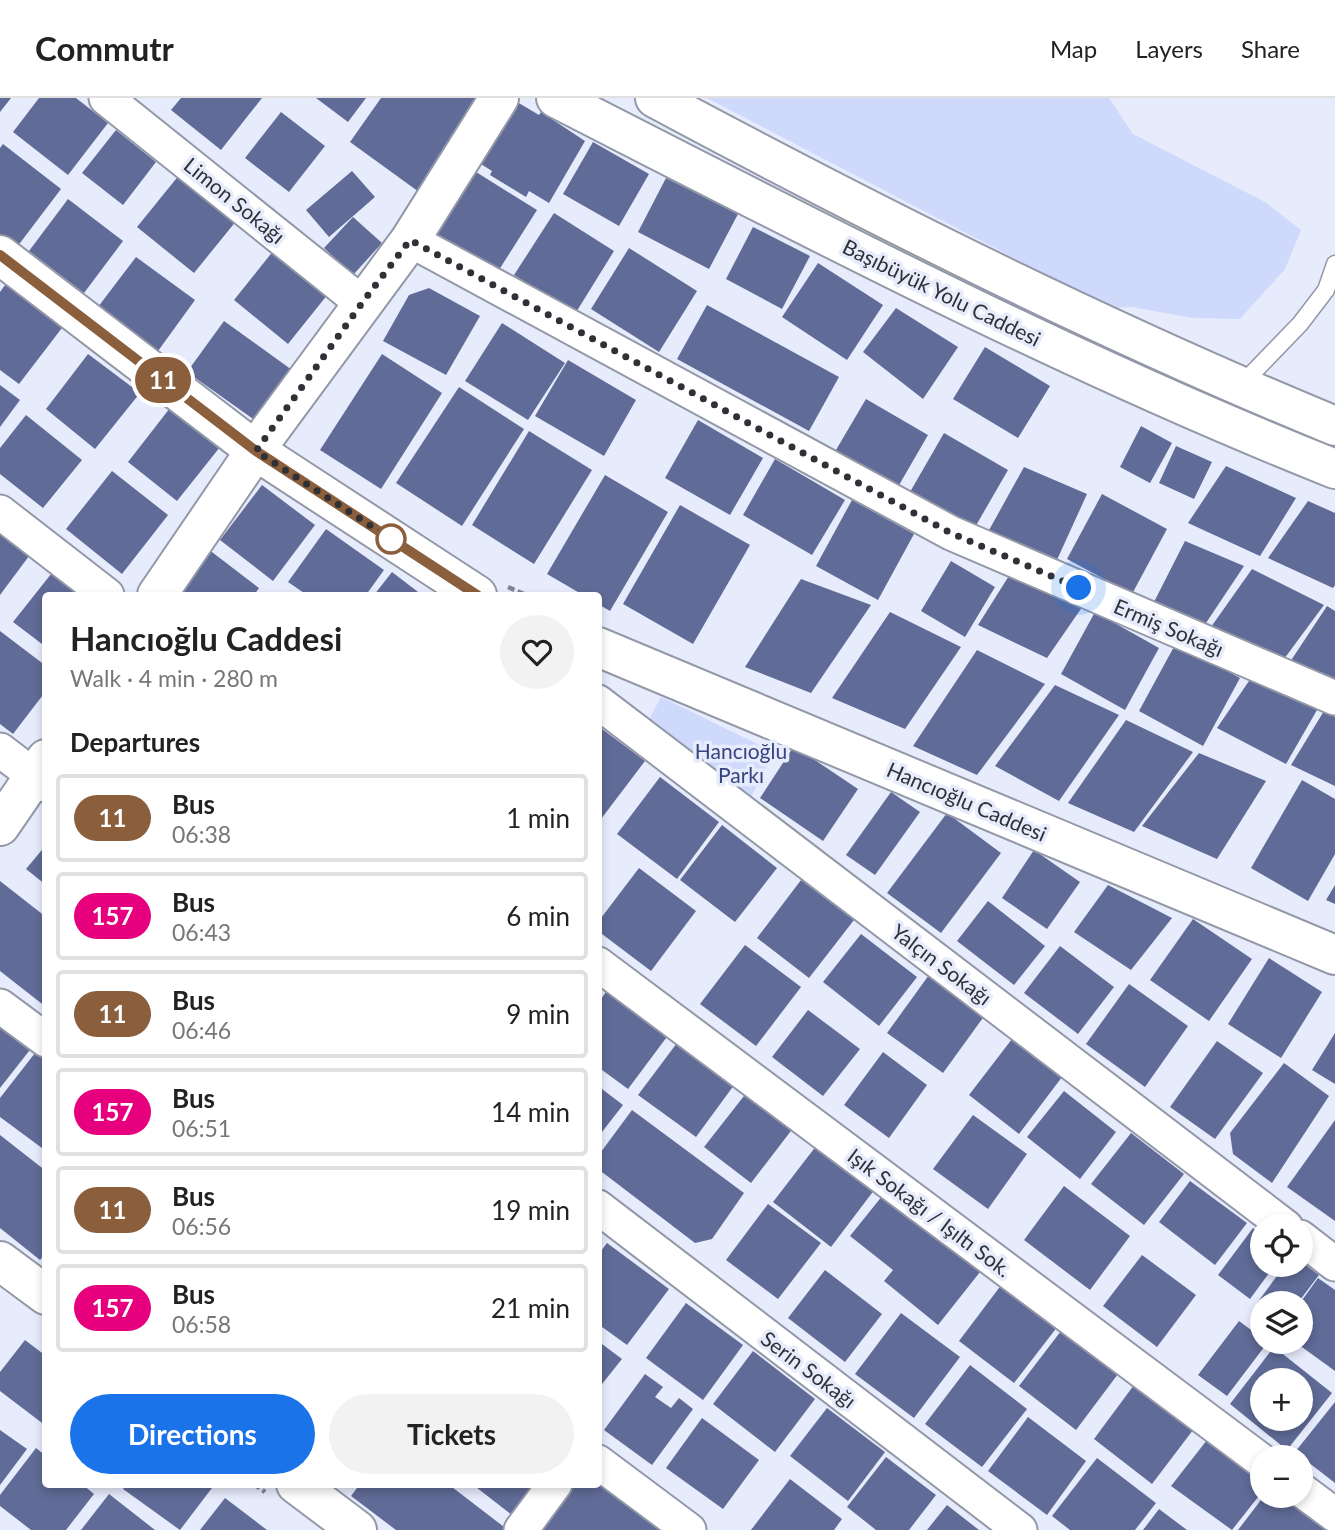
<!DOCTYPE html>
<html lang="en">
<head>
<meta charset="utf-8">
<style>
	:root { --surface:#fff; --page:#f2f2f2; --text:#222; --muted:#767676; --line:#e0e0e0; --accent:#1a73e8 }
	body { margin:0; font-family:Lato,sans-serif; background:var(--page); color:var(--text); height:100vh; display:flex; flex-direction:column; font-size:26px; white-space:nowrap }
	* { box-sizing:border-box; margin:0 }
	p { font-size:23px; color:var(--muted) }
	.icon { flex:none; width:38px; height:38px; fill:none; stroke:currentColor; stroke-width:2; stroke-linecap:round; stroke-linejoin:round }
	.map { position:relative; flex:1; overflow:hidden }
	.sheet { position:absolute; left:42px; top:494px; width:560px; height:896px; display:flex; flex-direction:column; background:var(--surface); border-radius:7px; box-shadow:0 4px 10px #0003 }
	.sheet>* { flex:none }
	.badge { padding:0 14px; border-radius:23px; font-size:24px; line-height:46px }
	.buttons { position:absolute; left:1250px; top:1116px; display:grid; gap:14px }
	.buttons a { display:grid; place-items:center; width:63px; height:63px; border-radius:50%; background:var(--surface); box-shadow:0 4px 10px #0003; font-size:35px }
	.you { position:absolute; width:35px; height:35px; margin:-18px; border:5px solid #fff; border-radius:50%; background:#1a73e8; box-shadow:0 0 0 10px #1a73e833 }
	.map>.badge { position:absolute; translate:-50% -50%; box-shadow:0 0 0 4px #fff }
	h2 { padding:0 28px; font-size:26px; line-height:63px }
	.round { display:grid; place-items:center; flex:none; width:74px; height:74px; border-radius:37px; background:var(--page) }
	.summary { display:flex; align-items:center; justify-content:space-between; height:119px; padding:0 28px }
	h1 { font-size:33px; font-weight:700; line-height:52px }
	.primary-button { display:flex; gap:14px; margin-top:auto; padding:14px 28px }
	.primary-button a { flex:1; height:80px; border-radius:42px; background:var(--accent); color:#fff; font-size:28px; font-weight:700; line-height:80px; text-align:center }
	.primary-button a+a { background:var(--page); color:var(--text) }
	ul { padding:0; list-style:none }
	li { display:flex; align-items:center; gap:21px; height:88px; margin:0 14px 10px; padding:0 14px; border:4px solid var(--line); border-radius:7px }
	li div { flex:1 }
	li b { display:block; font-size:26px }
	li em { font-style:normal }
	li .badge { min-width:77px; font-weight:700; text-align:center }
	header { display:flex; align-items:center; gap:42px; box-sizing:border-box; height:98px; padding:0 35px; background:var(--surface); border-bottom:2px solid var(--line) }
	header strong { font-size:33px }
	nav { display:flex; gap:38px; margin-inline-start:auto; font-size:24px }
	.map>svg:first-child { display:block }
	.green { fill:#cfd9fc }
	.building { fill:#606b97; fill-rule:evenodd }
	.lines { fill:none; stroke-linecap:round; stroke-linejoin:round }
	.lane-casing { stroke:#9398a7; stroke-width:19 }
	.street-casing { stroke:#9398a7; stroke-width:37 }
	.secondary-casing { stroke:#9398a7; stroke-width:42 }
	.path { stroke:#828590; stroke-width:4.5; stroke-dasharray:7 3.5; stroke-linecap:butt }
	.lane { stroke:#fff; stroke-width:16 }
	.street { stroke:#fff; stroke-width:33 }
	.secondary { stroke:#fff; stroke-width:38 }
	.line-casing { stroke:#fff; stroke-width:16 }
	.line { stroke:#8b5e3c; stroke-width:10 }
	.walk { stroke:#2f3137; stroke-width:7; stroke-dasharray:0 12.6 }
	.stop-dot { fill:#fff; stroke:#8b5e3c; stroke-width:3.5 }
	.labels { text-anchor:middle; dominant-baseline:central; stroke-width:7; stroke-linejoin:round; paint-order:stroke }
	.street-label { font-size:21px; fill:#2f3137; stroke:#e7ecfd }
	.park-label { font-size:21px; fill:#37447f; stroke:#e7ecfd }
</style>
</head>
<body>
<header>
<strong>Commutr</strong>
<nav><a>Map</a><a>Layers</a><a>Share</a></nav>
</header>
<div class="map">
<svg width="1335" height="1432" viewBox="0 0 1335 1432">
	<rect width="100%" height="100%" fill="#e7ecfd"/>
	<g class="green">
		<polygon points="707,0 1109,0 1133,36 1265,104 1301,132 1285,171 1240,221 1193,220 1132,209 1110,210"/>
		<polygon points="661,599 774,654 751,699 647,625"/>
	</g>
	<g class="building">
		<polygon points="0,0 11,0 0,14"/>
		<polygon points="39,0 76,0 108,25 68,77 13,34"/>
		<polygon points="181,0 262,0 221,52 171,12"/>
		<polygon points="316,0 366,0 348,24"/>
		<polygon points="381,0 481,0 419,94 350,44"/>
		<polygon points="512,1 539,17 541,14 585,43 549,105 529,93 526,99 490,77 492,73 476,63"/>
		<polygon points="281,14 325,48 289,94 245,60"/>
		<polygon points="116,32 156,64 123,107 82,75"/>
		<polygon points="593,44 649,76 619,128 563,96"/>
		<polygon points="3,46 61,91 17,149 0,136 0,50"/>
		<polygon points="468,69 537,112 497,175 429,132"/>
		<polygon points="352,73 375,99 329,139 306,112"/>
		<polygon points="180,76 237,122 194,175 137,129"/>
		<polygon points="666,80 738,116 709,171 638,134"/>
		<polygon points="68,101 123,143 84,195 29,153"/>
		<polygon points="554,115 614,153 575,216 514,177"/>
		<polygon points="353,119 382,145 353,177 324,150"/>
		<polygon points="753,129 810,158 782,211 726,181"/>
		<polygon points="278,147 332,191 288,246 234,202"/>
		<polygon points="629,150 697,193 659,254 591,211"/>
		<polygon points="136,159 195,202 158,253 98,209"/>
		<polygon points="818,165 883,207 847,262 782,219"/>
		<polygon points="8,183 65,226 19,286 0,272 0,194"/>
		<polygon points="429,190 480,218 446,277 383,243 409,197"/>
		<polygon points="707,207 839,279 809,333 677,261"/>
		<polygon points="896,210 958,249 923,301 863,254"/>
		<polygon points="224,223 292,272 256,323 187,274"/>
		<polygon points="502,225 565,265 528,322 465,283"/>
		<polygon points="985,249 1050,288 1018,340 953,301"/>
		<polygon points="88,256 140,295 95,351 46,311"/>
		<polygon points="382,256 442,295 381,391 320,352"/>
		<polygon points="568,262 636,302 604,358 535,318"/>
		<polygon points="0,287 20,302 0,329"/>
		<polygon points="459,289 524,331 462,428 396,385"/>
		<polygon points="866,301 928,337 895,394 833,357"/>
		<polygon points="170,310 220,349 177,403 128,364"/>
		<polygon points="26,317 82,362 43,410 0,376 0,350"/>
		<polygon points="698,322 763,360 730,417 665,380"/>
		<polygon points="1141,328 1172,345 1150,385 1120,369"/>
		<polygon points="529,333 592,372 534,466 472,427"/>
		<polygon points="944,335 1008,372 974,431 910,394"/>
		<polygon points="1176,348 1212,364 1194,401 1159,385"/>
		<polygon points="775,361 845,402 812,457 743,417"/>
		<polygon points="1226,368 1296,400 1260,458 1188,425"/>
		<polygon points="1024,369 1087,396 1056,464 988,434"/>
		<polygon points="112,373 168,417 122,476 66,431"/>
		<polygon points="605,377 668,414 610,513 598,506 598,497 583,497 547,476"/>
		<polygon points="262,387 315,427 273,483 220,442"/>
		<polygon points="1102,396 1167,431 1132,496 1067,461"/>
		<polygon points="852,402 914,436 878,502 816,468"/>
		<polygon points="1308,403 1335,415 1335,487 1333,490 1268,460"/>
		<polygon points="680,407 750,447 693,546 623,506"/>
		<polygon points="0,430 32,454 0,497"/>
		<polygon points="326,431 384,472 366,497 307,497 288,484"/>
		<polygon points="1185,443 1244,468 1204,528 1154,504"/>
		<polygon points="208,451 259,490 254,497 173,497"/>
		<polygon points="951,463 995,489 965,539 921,513"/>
		<polygon points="55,471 89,497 46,497 46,549 13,524"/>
		<polygon points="1252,471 1324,507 1284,561 1211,529"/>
		<polygon points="1012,473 1085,505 1047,560 978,527"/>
		<polygon points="392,474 422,497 374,497"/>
		<polygon points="801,481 871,507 811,595 745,569"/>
		<polygon points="1327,508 1335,513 1335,585 1290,564"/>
		<polygon points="890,514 961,549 905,631 832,600"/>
		<polygon points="1095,514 1159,550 1125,612 1061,576"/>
		<polygon points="0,533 46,568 46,593 13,636 0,626"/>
		<polygon points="1176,545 1240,580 1203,648 1139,613"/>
		<polygon points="977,552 1045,586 977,677 913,648"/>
		<polygon points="1251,580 1317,612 1286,666 1217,630"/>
		<polygon points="1055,587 1119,617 1059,703 995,668"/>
		<polygon points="1324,613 1335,619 1335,688 1291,667"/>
		<polygon points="1126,622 1193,654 1134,734 1068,705"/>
		<polygon points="598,628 645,663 598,725"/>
		<polygon points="794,648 858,691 823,743 760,700"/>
		<polygon points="1199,655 1266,683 1217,761 1142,728"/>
		<polygon points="660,679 719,724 677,781 617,736"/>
		<polygon points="1302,682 1335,701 1335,756 1308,803 1251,770"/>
		<polygon points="891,694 920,714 875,777 846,757"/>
		<polygon points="947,715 1001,755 941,835 887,795"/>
		<polygon points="722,727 777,770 735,824 680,782"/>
		<polygon points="46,747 46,787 26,771"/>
		<polygon points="1034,752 1080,784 1047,831 1002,800"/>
		<polygon points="639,770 696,813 651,873 598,833 598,824"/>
		<polygon points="801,782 854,822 809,880 757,840"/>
		<polygon points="0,783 46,819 46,909 0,873"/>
		<polygon points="1108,787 1172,820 1131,872 1074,834"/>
		<polygon points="1335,787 1335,806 1326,802"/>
		<polygon points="988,803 1045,848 1014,887 957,843"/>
		<polygon points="1193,821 1252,861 1209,923 1150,882"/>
		<polygon points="861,836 917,879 879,928 823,884"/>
		<polygon points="745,847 801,889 756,948 700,906"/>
		<polygon points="1060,848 1114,889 1078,936 1024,895"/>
		<polygon points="1269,860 1322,894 1281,960 1228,926"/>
		<polygon points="929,877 985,917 943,975 887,935"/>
		<polygon points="614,883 675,928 628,991 598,969 598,905"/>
		<polygon points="1129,886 1188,928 1145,989 1086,946"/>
		<polygon points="808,912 860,951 823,998 772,959"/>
		<polygon points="0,923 33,948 0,990"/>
		<polygon points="1335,935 1335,986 1312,972"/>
		<polygon points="683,937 740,979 696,1039 638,997"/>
		<polygon points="1012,941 1062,979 1019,1036 969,997"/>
		<polygon points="1217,943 1263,975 1215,1041 1170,1009"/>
		<polygon points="883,954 927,987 889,1040 844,1007"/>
		<polygon points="35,955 46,963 46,1053 0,1019 0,1000"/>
		<polygon points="1284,965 1329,998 1272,1085 1233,1056 1230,1035"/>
		<polygon points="598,988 623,1007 598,1039"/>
		<polygon points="751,989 797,1025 751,1085 704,1049"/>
		<polygon points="1064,993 1116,1034 1080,1081 1027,1039"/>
		<polygon points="632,1012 744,1095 712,1141 695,1145 598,1071 598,1058"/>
		<polygon points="973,1017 1027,1056 988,1111 933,1071"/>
		<polygon points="1335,1022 1335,1123 1287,1089"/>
		<polygon points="1131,1035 1184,1076 1144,1127 1091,1086"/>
		<polygon points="0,1037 46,1073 46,1155 40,1162 0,1130"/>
		<polygon points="820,1043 878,1087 831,1149 773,1104"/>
		<polygon points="1190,1083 1247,1125 1215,1167 1159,1124"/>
		<polygon points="1064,1088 1130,1138 1090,1192 1024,1142"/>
		<polygon points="883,1097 980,1174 938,1227 884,1183 893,1172 850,1138"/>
		<polygon points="768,1106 821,1145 778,1201 726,1162"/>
		<polygon points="1253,1130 1262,1137 1262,1167 1275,1167 1250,1201 1218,1177"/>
		<polygon points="607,1145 669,1191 627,1247 598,1226 598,1157"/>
		<polygon points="1142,1157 1196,1197 1157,1249 1103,1208"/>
		<polygon points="1300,1163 1319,1177 1297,1206 1262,1206 1262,1209 1257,1205 1285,1167 1300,1167"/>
		<polygon points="825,1172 882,1216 845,1264 788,1220"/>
		<polygon points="1318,1180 1335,1192 1335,1273 1295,1244 1300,1244 1300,1205"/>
		<polygon points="1005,1182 1061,1224 1014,1285 959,1243"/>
		<polygon points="686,1205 743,1247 703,1302 646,1260"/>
		<polygon points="901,1215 960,1259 914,1320 855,1276"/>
		<polygon points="1239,1223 1262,1240 1262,1244 1268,1244 1227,1298 1198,1277"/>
		<polygon points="1064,1229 1121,1272 1076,1332 1019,1288"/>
		<polygon points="25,1242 46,1258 46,1328 0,1293 0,1274"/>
		<polygon points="598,1243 622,1261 598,1291"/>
		<path d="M1274,1249L1332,1295L1287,1352L1230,1306ZM1262,1283H1300V1321H1262Z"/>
		<polygon points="753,1253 815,1301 775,1354 713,1306"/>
		<polygon points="970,1267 1027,1311 982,1369 925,1326"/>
		<polygon points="645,1276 663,1289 655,1299 671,1310 679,1300 693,1311 652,1367 604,1332"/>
		<polygon points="1134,1287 1193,1332 1152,1386 1094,1341"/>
		<polygon points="1335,1304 1335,1385 1295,1354"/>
		<polygon points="827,1310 885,1354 848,1403 790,1358"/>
		<polygon points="1028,1319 1086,1363 1047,1417 988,1373"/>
		<polygon points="702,1320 759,1362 723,1411 666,1370"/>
		<polygon points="0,1332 27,1351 0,1387"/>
		<polygon points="1207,1342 1262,1384 1262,1394 1232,1432 1171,1388"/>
		<polygon points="36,1350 46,1358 46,1386 82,1386 94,1396 66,1432 31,1432 0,1408 0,1397"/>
		<polygon points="886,1359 936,1397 909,1432 876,1432 847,1409"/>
		<polygon points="1097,1360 1156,1405 1135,1432 1070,1432 1052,1418"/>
		<polygon points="598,1380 665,1432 540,1432 559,1386 598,1386"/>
		<polygon points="790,1381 842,1421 834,1432 751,1432"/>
		<polygon points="127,1386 215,1386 180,1432 123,1391"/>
		<polygon points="360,1386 448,1386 508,1432 396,1432 351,1398"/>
		<polygon points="472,1386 545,1386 517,1421"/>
		<polygon points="109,1396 155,1432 81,1432"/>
		<polygon points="1264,1398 1289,1398 1330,1432 1238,1432"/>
		<polygon points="225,1400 267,1432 200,1432"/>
		<polygon points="947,1407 979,1432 927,1432"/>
		<polygon points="1159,1411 1187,1432 1143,1432"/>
	</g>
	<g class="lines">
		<g class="lane-casing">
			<polyline id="lane" points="1241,287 1300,226 1326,192 1335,166"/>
		</g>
		<g class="street-casing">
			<g id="street">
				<polyline points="106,0 362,205"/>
				<polyline points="410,142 951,435 1335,600"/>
				<polyline points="0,414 107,497"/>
				<polyline points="598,604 1286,1129"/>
				<polyline points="0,652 46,687"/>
				<polyline points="598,866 1262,1363"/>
				<polyline points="0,908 46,942"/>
				<polyline points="598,1109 1020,1432"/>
				<polyline points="1300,1139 1335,1166"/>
				<polyline points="598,1364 689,1432"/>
				<polyline points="1300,1391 1335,1417"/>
				<polyline points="521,1432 555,1386"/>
			</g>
		</g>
		<g class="secondary-casing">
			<g id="secondary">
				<path d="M556,0C812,131 1068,265 1335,371"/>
				<path d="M655,0C877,119 1102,232 1335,328"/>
				<polyline points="0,157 256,353 477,497"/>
				<polyline points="157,497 264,340 410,142 499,0"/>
				<polyline points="598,549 1335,857"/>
				<polyline points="0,728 46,661"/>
				<polyline points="0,1163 46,1197"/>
				<polyline points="296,1386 357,1432"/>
			</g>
		</g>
		<g class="path">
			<polyline points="508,489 526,497"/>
			<polyline points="254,1386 265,1394"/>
		</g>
		<use href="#lane" class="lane"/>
		<use href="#street" class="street"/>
		<use href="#secondary" class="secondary"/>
	</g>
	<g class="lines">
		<g class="line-casing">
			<polyline id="line" points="0,157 256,353 477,497"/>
		</g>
		<use href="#line" class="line"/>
		<polyline class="walk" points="391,441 256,353 362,205 410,142 951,435 1079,490"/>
	</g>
	<circle class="stop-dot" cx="391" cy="441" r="14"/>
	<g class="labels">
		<g class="street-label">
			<text transform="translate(235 102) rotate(39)">Limon Sokağı</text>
			<text transform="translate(942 194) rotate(26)">Başıbüyük Yolu Caddesi</text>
			<text transform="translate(1169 529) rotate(23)">Ermiş Sokağı</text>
			<text transform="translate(967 703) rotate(23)">Hancıoğlu Caddesi</text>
			<text transform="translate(942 866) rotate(37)">Yalçın Sokağı</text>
			<text transform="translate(930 1114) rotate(37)">Işık Sokağı / Işıltı Sok.</text>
			<text transform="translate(809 1271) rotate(37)">Serin Sokağı</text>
		</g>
		<g class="park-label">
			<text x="741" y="652">Hancıoğlu<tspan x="741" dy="24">Parkı</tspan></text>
		</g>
	</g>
</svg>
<div class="buttons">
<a><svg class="icon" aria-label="locate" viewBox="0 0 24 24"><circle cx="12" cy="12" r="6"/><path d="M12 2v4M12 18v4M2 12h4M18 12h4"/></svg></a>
<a><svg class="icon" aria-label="layers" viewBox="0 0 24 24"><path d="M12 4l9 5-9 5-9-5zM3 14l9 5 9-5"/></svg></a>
<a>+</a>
<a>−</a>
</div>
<div class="you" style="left:1079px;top:490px"></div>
<b class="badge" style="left:163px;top:282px;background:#8b5e3c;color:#fff">11</b>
<section class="sheet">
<div class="summary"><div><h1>Hancıoğlu Caddesi</h1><p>Walk · 4 min · 280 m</p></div><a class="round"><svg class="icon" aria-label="heart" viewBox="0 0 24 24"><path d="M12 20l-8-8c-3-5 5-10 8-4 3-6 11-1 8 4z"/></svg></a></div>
<h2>Departures</h2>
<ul>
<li><span class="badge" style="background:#8b5e3c;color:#fff">11</span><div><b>Bus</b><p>06:38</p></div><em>1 min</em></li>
<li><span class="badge" style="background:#e6007e;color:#fff">157</span><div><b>Bus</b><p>06:43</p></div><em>6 min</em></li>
<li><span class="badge" style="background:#8b5e3c;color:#fff">11</span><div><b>Bus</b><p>06:46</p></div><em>9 min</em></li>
<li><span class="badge" style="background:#e6007e;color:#fff">157</span><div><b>Bus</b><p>06:51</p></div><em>14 min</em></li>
<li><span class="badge" style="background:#8b5e3c;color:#fff">11</span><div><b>Bus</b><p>06:56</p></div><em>19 min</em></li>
<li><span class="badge" style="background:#e6007e;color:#fff">157</span><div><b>Bus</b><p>06:58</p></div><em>21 min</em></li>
</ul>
<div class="primary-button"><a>Directions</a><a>Tickets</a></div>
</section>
</div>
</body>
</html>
